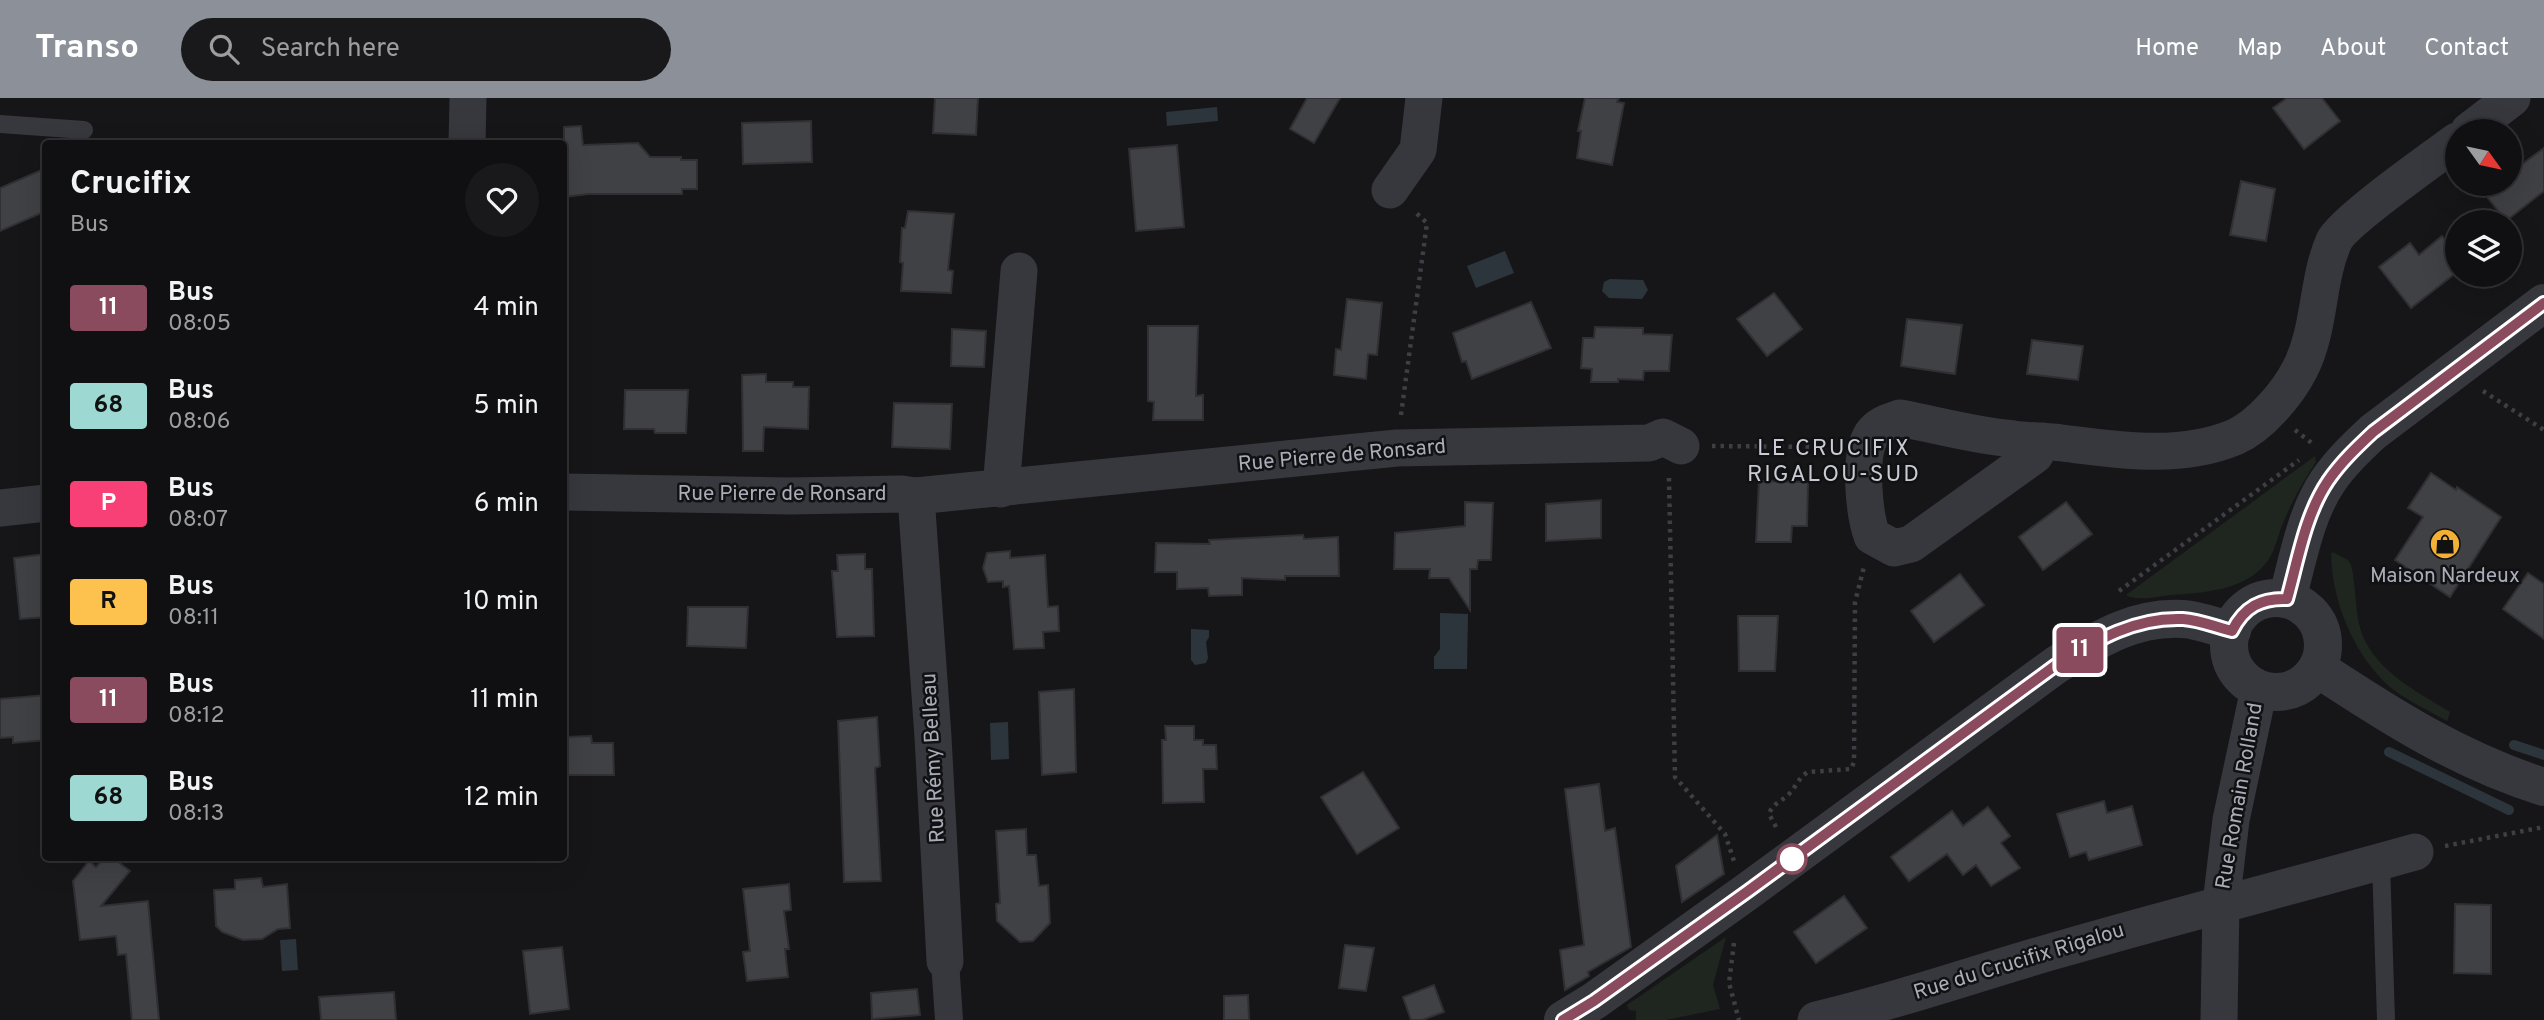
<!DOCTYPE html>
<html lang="en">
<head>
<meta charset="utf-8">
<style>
	:root { --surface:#101012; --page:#19191b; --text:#f1f3f6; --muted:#9c9d9f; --line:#303032; --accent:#8c9099 }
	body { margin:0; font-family:Overpass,sans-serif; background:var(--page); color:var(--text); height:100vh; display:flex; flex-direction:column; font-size:26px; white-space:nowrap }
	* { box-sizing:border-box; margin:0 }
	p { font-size:23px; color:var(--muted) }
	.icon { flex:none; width:38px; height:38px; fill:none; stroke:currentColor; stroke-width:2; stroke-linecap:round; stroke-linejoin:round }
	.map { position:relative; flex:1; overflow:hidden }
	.sheet { position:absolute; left:42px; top:42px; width:525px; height:721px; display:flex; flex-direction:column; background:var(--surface); border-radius:7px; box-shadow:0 7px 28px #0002,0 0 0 2px var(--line) }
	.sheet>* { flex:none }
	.badge { padding:0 14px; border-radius:5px; font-size:24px; line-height:46px }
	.needle { width:46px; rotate:123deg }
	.buttons { position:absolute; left:2445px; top:21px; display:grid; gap:14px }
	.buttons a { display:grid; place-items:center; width:77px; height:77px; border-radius:50%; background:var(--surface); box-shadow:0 7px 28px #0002,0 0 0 2px var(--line); font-size:35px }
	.map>.badge { position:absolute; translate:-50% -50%; box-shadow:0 0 0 4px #fff }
	.round { display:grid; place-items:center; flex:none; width:74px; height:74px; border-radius:37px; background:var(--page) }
	.head { display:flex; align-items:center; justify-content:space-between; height:119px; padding:0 28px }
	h1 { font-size:33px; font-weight:700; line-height:52px }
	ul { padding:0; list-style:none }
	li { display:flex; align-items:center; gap:21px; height:98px; padding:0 28px }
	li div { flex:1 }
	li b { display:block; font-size:26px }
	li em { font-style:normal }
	li .badge { min-width:77px; font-weight:700; text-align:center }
	header { display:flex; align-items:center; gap:42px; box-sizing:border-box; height:98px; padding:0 35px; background:var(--accent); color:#fff }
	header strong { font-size:33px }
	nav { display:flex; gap:38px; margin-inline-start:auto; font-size:24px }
	.search { width:490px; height:63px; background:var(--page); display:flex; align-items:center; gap:18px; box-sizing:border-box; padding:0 24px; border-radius:38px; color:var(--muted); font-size:26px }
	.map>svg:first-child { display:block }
	.green { fill:#1e261f }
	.water { fill:#2c353c }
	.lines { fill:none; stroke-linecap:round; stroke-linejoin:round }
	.stream { stroke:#2c353c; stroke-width:10 }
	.building { fill:#404145; stroke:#303034; stroke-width:2 }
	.path { stroke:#3d3f44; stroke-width:4.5; stroke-dasharray:3.5 5; stroke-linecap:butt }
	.service { stroke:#37383d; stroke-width:18 }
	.pedestrian { stroke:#37383d; stroke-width:28 }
	.minor { stroke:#37383d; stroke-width:37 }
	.tertiary { stroke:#37383d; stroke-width:38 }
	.line-casing { stroke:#fff; stroke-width:16 }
	.line { stroke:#8b4b5f; stroke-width:10 }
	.stop-dot { fill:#fff; stroke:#8b4b5f; stroke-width:3.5 }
	.labels { text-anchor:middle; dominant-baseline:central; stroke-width:5; stroke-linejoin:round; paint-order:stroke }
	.street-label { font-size:21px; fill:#a8adb8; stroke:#111113 }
	.poi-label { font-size:21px; fill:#a8adb8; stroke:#111113 }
	.neighbourhood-label { font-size:23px; letter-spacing:2px; fill:#c9ccd4; stroke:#111113 }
</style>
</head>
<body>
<header>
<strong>Transo</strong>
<div class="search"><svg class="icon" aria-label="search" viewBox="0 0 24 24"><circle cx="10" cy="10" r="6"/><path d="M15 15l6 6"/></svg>Search here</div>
<nav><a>Home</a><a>Map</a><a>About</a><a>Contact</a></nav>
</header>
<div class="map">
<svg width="2544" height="922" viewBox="0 0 2544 922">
	<rect width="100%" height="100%" fill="#161618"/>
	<g class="green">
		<path d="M2315,358L2316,364C2302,385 2290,407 2281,430C2277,442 2274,455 2266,465C2246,492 2203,495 2172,497C2159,498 2136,504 2126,497Z"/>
		<path d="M2333,454L2348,462L2351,467C2356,487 2355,507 2359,526C2369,570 2416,593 2450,614L2447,623C2428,612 2407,603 2390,589C2354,557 2332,504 2331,456Z"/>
		<polygon points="1726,839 1713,887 1720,911 1666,922 1636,922 1636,913 1629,912 1627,907"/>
	</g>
	<g class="water">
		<polygon points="1217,9 1218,23 1167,28 1166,14"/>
		<polygon points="1505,153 1514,175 1476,190 1467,168"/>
		<polygon points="1610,181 1643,182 1648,192 1642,201 1609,200 1602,193 1604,184"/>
		<polygon points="1440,515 1468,516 1467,571 1434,571 1434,559 1440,551"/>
		<polygon points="1191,531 1209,532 1209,539 1206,544 1208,560 1206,565 1195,567 1191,562"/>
		<polygon points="1008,624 1009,661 991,662 990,625"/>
		<polygon points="296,841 298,872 282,873 280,842"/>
	</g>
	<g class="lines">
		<g class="stream">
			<polyline points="2514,647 2544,657"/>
			<polyline points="2389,654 2509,712"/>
		</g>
	</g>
	<g class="building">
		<polygon points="935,0 978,0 976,37 933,35"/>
		<polygon points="1307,0 1340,0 1314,45 1290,31"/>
		<polygon points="1585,0 1619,0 1617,4 1624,5 1612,67 1577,60 1581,33 1578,33"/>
		<polygon points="2287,0 2322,0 2340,23 2304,51 2273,10"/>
		<polygon points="811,23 812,64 743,66 742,25"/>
		<polygon points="581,28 583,47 638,45 650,59 681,59 681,62 697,62 697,91 682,91 682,96 588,96 564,99 564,29"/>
		<polygon points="1177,47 1184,129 1136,133 1129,51"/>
		<polygon points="2544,50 2544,93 2506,123 2484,95 2497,86 2510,86 2510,75"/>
		<polygon points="46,70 46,113 0,133 0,90"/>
		<polygon points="2241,83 2275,91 2266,143 2230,137"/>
		<polygon points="908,113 954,116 948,172 953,173 951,195 901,193 903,165 900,164 902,130 905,130"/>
		<polygon points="2442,138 2457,157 2457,174 2411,210 2379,169 2410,145 2419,157"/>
		<polygon points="1774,195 1802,231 1767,258 1737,221"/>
		<polygon points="1347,201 1382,205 1377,257 1368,256 1366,281 1334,277 1336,251 1341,252"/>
		<polygon points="1531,204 1551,250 1472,281 1466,263 1462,264 1453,235"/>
		<polygon points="1907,221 1962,227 1955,276 1901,268"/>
		<polygon points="1148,228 1198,228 1196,298 1203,297 1203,322 1153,322 1154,304 1148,303"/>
		<polygon points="1595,229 1643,230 1643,236 1672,237 1669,273 1644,273 1643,282 1618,281 1618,284 1591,284 1592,271 1581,270 1583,240 1594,240"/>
		<polygon points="952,231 986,233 984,269 951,268"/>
		<polygon points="2032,242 2083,248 2078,282 2027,276"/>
		<polygon points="766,276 766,284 793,284 793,289 809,289 808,331 764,329 763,353 743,353 742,277"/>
		<polygon points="625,292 688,292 686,335 655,335 654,331 624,331"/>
		<polygon points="894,305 952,306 950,351 892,349"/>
		<polygon points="2431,375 2456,392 2457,389 2501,419 2450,499 2395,462 2423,419 2408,410"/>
		<polygon points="1759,383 1808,384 1807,428 1792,428 1791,444 1756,444"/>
		<polygon points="1601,402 1601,440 1546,443 1546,406"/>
		<polygon points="1465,404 1493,405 1491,462 1478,462 1477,471 1470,471 1470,512 1449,480 1429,480 1430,471 1394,471 1395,435 1465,428"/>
		<polygon points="2066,404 2092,436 2043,472 2019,439"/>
		<polygon points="1303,437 1304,441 1338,439 1339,478 1285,478 1285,482 1242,480 1242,497 1209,498 1208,490 1177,491 1177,474 1155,474 1156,445 1210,446 1209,442"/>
		<polygon points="1010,453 1010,460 1045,457 1048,509 1058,508 1059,533 1043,534 1044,550 1014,551 1009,488 1003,489 1003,483 988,484 983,470 987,455"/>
		<polygon points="46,456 46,519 20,521 14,460"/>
		<polygon points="865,456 865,471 872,471 874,538 837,539 832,473 838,473 837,457"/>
		<polygon points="2528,475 2544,486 2544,541 2503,511"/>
		<polygon points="1960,476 1984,507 1934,544 1911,513"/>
		<polygon points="688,509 748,509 746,550 687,548"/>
		<polygon points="1738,518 1778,518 1775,573 1739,573"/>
		<polygon points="1074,591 1076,674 1042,677 1039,594"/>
		<polygon points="46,597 46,642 13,645 13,639 0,640 0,601"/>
		<polygon points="877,619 880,668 875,670 881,783 844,784 838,623"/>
		<polygon points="1165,628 1194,628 1194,642 1203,642 1203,647 1216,647 1217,671 1203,671 1204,704 1163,705 1162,642 1166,642"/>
		<polygon points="591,638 592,645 613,645 614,677 564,677 564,639"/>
		<polygon points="1363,674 1399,730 1357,756 1321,699"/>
		<polygon points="1599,686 1605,733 1615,730 1631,849 1588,874 1589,878 1565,892 1560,852 1584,847 1565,691"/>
		<polygon points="2104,703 2107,715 2132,708 2142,747 2089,762 2086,754 2070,759 2057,716"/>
		<polygon points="1988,709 2010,738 2001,745 2020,770 1991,788 1976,767 1963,777 1947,756 1909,783 1891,759 1952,713 1963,728"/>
		<polygon points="1026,731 1027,757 1036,757 1039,788 1048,787 1050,825 1033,843 1020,844 997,823 996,806 1000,805 996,733"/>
		<polygon points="1717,737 1724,776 1682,804 1676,768"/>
		<polygon points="104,760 113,760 130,773 101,808 148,803 159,922 132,922 126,856 118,857 116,838 80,842 73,783 89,763 96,769"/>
		<polygon points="261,780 263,789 287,786 290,830 278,831 262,841 243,842 222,834 216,828 214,792 235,791 235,782"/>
		<polygon points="789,786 791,812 784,813 789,851 785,851 788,879 747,883 743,854 750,853 743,791"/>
		<polygon points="1844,798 1867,830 1816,865 1794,834"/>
		<polygon points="2455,806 2491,807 2491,876 2454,875"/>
		<polygon points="1345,847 1374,850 1366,893 1339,890"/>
		<polygon points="562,849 569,911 530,916 523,853"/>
		<polygon points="1434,887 1444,914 1422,922 1411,922 1403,899"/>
		<polygon points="917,891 920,917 872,921 871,895"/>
		<polygon points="394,894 396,922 321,922 319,899"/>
		<polygon points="1248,897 1249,922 1224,922 1224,898"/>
	</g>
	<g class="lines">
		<g class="path">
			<polyline points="2483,293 2544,332"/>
			<polyline points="1401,317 1427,125 1414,113"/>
			<polyline points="2295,332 2313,346"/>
			<polyline points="1712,348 1832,349"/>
			<polyline points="1669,380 1675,679 1725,736 1734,763"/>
			<polyline points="2119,493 2299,362"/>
			<path d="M1776,729L1769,716C1773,705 1781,704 1789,696C1796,689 1799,679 1808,674L1851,671L1854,664L1855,504L1864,469"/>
			<polyline points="2445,748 2544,729"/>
			<polyline points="1734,845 1729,885 1739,922"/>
		</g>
		<g class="service">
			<polyline points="0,26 84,32"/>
			<polyline points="2381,764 2386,922"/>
		</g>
		<polyline class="pedestrian" points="945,863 949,922"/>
		<g class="minor">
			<polyline points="2469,33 2512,0"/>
			<polyline points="467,46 468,0"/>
			<polyline points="1390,92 1418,52 1424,0"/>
			<path d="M2042,343L2035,357L1911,446L1894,450L1872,438C1864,415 1858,357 1872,336C1879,326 1889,324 1900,320C1937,327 1976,338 2014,341C2030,343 2046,343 2062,345C2119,352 2180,362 2235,339C2260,328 2288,295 2300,271C2321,230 2316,184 2334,143C2344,123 2434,60 2457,43"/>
			<polyline points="1001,391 1019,173"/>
			<polyline points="564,394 789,398 902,396 916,398 1397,350 1649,345 1663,339 1681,348"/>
			<polyline points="916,398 933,639 945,863"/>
			<polyline points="0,410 46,405"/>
			<path d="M1816,922C1899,903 1979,874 2061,851C2179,817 2297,787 2415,754"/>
			<polyline points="2219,922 2221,806 2231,722 2259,591"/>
		</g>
		<g class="tertiary">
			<circle cx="2276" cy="547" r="47"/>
			<path d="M2287,501C2298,462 2305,417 2328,383C2341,364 2357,349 2373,334L2544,205"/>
			<path d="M2317,570C2390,618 2460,663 2544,689"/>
			<path d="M1563,922L1594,903L1748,793L2056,567C2097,542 2134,518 2183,521C2199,522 2216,529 2232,533"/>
		</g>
	</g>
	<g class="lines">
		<g class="line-casing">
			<path id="line" d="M1563,922L1594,903L1748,793L2056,567C2097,542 2134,519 2183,521C2199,522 2216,529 2232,533C2244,509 2261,500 2287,501C2298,462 2305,417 2328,383C2341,364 2357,349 2373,334L2544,205"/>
		</g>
		<use href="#line" class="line"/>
	</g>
	<defs>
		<g id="shop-disc" transform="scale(1.575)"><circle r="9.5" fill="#f2b134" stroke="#111113"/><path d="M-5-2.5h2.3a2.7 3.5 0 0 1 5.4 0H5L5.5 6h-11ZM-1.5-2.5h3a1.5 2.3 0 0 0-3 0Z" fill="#111"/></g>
	</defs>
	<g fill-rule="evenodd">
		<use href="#shop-disc" x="2445" y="446"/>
	</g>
	<circle class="stop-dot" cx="1792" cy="761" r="14"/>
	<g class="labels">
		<g class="street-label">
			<text transform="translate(1342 358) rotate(-5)">Rue Pierre de Ronsard</text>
			<text x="782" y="396">Rue Pierre de Ronsard</text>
			<text transform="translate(934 660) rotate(-93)">Rue Rémy Belleau</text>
			<text transform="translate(2240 698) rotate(-80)">Rue Romain Rolland</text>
			<text transform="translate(2019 864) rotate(-17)">Rue du Crucifix Rigalou</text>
		</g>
		<g class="poi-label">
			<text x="2445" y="478">Maison Nardeux</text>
		</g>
		<g class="neighbourhood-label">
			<text x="1834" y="351">LE CRUCIFIX<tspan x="1834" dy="26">RIGALOU-SUD</tspan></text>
		</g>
	</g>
</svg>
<div class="buttons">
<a><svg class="needle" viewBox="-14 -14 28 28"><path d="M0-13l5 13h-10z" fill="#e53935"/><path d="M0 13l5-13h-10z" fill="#9c9d9f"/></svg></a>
<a><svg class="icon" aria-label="layers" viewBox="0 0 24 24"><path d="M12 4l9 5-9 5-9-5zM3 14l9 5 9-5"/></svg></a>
</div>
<b class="badge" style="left:2080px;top:552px;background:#8b4b5f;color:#fff">11</b>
<section class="sheet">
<div class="head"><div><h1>Crucifix</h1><p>Bus</p></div><a class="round"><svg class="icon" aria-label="heart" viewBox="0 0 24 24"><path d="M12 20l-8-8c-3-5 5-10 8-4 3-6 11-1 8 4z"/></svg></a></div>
<ul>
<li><span class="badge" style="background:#8b4b5f;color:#fff">11</span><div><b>Bus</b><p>08:05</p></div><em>4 min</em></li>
<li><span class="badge" style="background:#9ed8d2;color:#111">68</span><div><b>Bus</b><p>08:06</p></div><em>5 min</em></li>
<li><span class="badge" style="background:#f94076;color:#fff">P</span><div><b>Bus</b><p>08:07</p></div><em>6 min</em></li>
<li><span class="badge" style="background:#fdc14d;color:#111">R</span><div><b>Bus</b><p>08:11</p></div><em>10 min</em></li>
<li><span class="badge" style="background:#8b4b5f;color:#fff">11</span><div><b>Bus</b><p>08:12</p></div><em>11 min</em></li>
<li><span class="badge" style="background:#9ed8d2;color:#111">68</span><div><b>Bus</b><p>08:13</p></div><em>12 min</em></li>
</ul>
</section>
</div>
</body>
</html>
